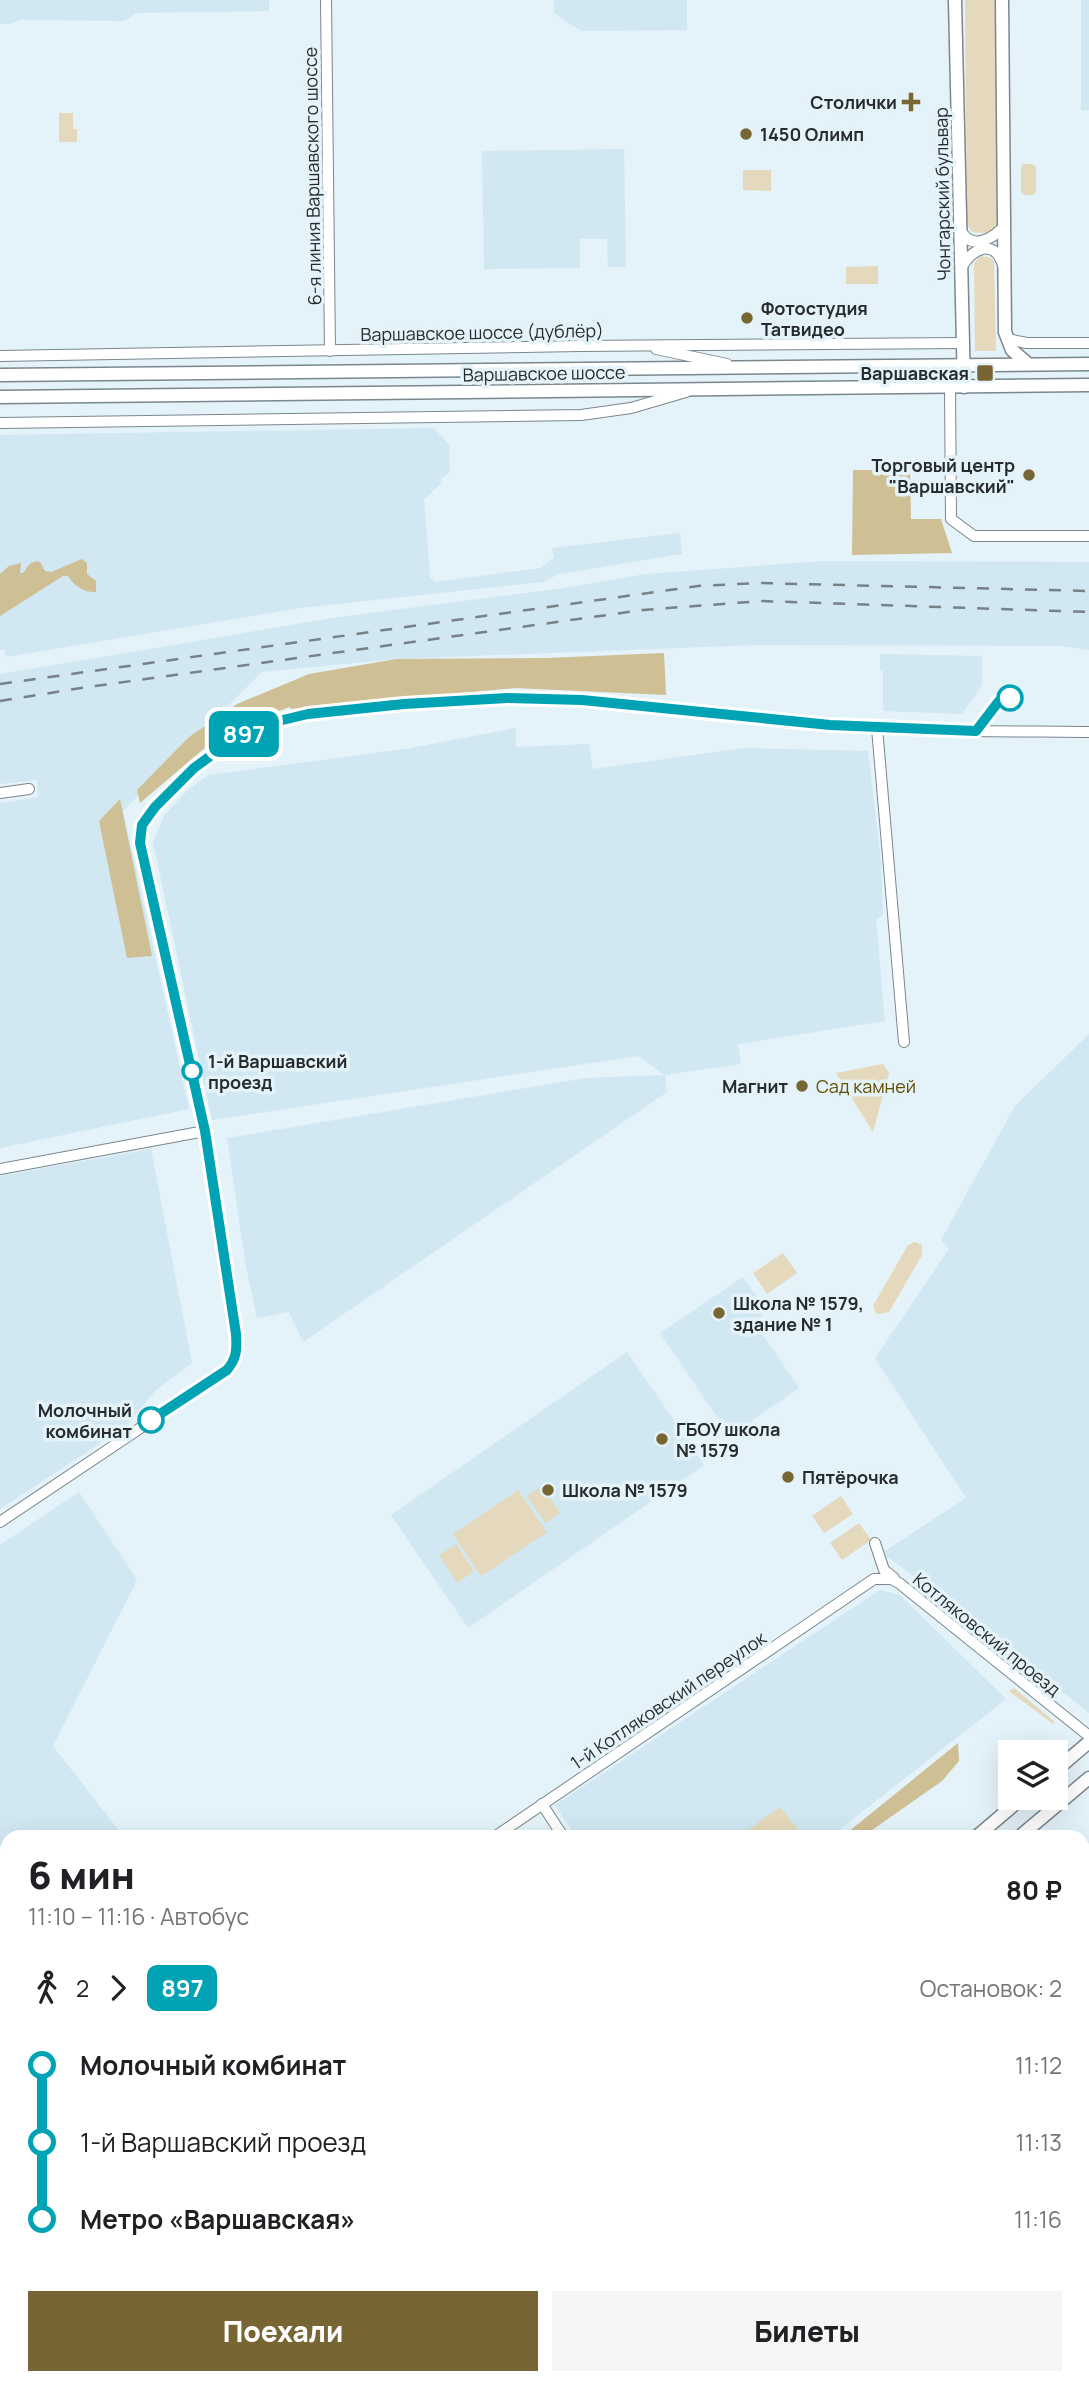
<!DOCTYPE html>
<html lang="ru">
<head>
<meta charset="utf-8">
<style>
	:root { --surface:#fff; --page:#f6f6f6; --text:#202124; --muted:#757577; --accent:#776533 }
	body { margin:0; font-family:Manrope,sans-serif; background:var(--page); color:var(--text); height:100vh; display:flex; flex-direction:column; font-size:26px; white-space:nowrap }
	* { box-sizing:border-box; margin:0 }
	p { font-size:23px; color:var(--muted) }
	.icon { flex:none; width:38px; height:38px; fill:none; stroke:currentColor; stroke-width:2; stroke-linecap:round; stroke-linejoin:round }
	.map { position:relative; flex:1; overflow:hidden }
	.drawer { position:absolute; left:0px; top:1830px; width:1090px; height:555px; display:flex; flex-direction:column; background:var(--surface); border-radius:21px 21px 0 0; box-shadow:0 7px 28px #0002 }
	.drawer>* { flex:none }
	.badge { padding:0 14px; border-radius:10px; font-size:24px; line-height:46px }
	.fabs { position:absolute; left:998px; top:1740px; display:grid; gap:14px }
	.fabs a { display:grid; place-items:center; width:70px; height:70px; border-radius:0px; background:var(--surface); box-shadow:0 7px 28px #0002; font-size:35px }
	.map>.badge { position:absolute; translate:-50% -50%; box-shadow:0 0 0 4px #fff }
	.legs { display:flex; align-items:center; gap:10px; height:77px; padding:0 28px; font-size:23px }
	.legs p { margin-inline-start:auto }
	.head { display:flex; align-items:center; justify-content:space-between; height:119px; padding:0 28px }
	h1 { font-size:38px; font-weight:800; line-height:52px }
	.action { display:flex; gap:14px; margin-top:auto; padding:14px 28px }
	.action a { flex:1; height:80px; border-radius:0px; background:var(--accent); color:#fff; font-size:28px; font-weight:800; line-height:80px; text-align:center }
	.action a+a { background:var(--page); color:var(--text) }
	ul { padding:0 28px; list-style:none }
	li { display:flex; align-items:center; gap:24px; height:77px; font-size:26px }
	li i { display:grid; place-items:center; width:10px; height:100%; margin:0 9px; background:currentColor }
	li i::after { content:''; width:18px; height:18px; margin:-9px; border:5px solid; border-radius:50%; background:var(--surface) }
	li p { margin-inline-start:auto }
	li:first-child i { background:linear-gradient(#0000 50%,currentColor 0) }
	li:last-child i { background:linear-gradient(currentColor 50%,#0000 0) }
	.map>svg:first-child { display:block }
	.built { fill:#d1e7f2 }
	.green { fill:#e4d9bc }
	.forest { fill:#cfbf94 }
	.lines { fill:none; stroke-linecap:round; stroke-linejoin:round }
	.minor-casing { stroke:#7b878d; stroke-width:12 }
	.major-casing { stroke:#7b878d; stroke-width:15 }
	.minor { stroke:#fff; stroke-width:10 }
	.major { stroke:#fff; stroke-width:12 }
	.rail { stroke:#788286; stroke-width:2.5; stroke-dasharray:12 12; stroke-linecap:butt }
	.line-1-casing { stroke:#fff; stroke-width:16 }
	.line-1 { stroke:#00a3b4; stroke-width:10 }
	.poi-dot { fill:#776533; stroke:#e4f2f9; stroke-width:2.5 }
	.stop-1-dot { fill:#fff; stroke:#00a3b4; stroke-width:3.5 }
	.labels { text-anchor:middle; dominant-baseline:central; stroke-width:7; stroke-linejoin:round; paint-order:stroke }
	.poi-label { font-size:18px; font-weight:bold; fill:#262c2e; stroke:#e4f2f9; text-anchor:start }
	.street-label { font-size:18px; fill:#262c2e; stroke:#e4f2f9 }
	.stop-label { font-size:18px; font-weight:bold; fill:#262c2e; stroke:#e4f2f9; text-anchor:start }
	.park-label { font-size:18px; fill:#644e00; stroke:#e4f2f9 }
</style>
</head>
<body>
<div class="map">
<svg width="1089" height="2384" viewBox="0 0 1089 2384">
	<rect width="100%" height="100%" fill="#e4f2f9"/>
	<g class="built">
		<polygon points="0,0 269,0 269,11 136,13 125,21 20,20 10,24 0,24"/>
		<polygon points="554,0 687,0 687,30 581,31 554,13"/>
		<rect x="1081" y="0" width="8" height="110"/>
		<polygon points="624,149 626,267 608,267 607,239 580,239 580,268 484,269 482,151"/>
		<polygon points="434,428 449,445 450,472 440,480 442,483 424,499 430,577 435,582 541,568 554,557 552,548 680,533 682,554 559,574 543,582 300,608 6,657 4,649 0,650 0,435"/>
		<polygon points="824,561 1089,562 1089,650 1061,646 755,645 396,659 262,672 123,811 189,1109 0,1148 0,803 38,797 37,780 0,784 0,674 339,617 557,589 646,574"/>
		<polygon points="880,654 982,656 982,685 962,714 883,711 883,671 880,671"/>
		<polygon points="516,728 516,747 589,744 593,769 744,748 868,751 881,862 883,915 876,920 885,1021 738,1044 741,1064 665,1075 667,1092 303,1342 289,1312 257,1318 246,1267 227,1138 586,1078 664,1075 638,1056 212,1120 153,842 165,814 190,788 209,775 405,749"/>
		<polygon points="1089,1034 1089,1713 936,1592 882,1553 966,1498 875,1358 949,1249 941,1240 1015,1106"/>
		<polygon points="151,1149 192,1363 155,1391 124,1428 0,1509 0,1176"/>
		<polygon points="743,1277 764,1307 762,1316 754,1322 799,1388 730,1436 660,1333"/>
		<polygon points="627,1352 704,1465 468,1628 391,1515"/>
		<polygon points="79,1492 137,1580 53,1746 124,1837 7,1838 7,2157 0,2161 0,1545"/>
		<polygon points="880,1590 900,1595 1006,1699 830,1837 576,1837 555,1805"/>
		<polygon points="1089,1871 1089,2019 1083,2024 1083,1876"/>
		<polygon points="1089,2063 1089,2384 904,2384 902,2378 1083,2378 1083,2067"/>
		<polygon points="421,2378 599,2378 592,2384 413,2384"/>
	</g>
	<g class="green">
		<path d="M965,0H997L1000,223C991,234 984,235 971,231L967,224Z"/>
		<polygon points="59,113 73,113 73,129 77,129 77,142 59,142"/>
		<polygon points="1023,164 1032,164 1036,167 1036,191 1033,195 1024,195 1021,192 1021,167"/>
		<polygon points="743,170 771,170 771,191 743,190"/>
		<polygon points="981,256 991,258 994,262 996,351 975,351 974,263"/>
		<polygon points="878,266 878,284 846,284 846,267"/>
		<polygon points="883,1064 889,1073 873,1132 836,1073"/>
		<polygon points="915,1242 922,1245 922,1255 889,1312 877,1314 873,1306 908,1245"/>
		<polygon points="783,1253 797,1273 767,1294 753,1273"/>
		<polygon points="542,1486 560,1513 545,1523 527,1496"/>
		<polygon points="518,1490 547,1532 481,1576 453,1534"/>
		<polygon points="841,1496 853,1514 824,1533 812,1516"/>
		<polygon points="859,1523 871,1540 842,1560 830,1543"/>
		<polygon points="456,1544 474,1571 457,1583 439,1555"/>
		<polygon points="1014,1688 1055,1722 1053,1724 1009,1691"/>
		<polygon points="780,1807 799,1831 795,1835 796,1837 738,1837"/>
	</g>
	<g class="forest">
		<polygon points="853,470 910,470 911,519 941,519 952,553 852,555"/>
		<path d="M82,559L87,563V574L96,581V592C85,593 74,586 68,576H63L0,616V574L9,566L21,563L20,573H23C29,566 30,560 40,562L45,571L51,572Z"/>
		<polygon points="664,653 666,695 515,688 291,709 290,707 227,729 140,803 137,790 189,737 237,704 309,674 396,659 546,658"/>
		<polygon points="120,799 152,956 127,958 99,821"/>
		<polygon points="958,1743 959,1761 942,1781 862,1837 842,1837"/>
		<polygon points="381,2378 428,2378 420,2384 381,2384"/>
	</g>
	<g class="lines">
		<g class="minor-casing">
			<g id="minor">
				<polyline points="326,0 330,351"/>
				<path d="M960,229C971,252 993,239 1005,225"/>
				<path d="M961,268C972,249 994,237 1003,265"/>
				<polyline points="1007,339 1027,343 1089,343"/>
				<polyline points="656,349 727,364"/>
				<polyline points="0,356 580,346 964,343"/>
				<polyline points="950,387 951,519 974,536 1089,536"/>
				<polyline points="0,423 581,415 631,408 686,392"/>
				<polyline points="877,728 904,1042"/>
				<polyline points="0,793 29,789"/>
				<polyline points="0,1169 205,1131"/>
				<path d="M0,1522L227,1370L235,1360L236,1334L205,1131L140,843C144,811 160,801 182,779C207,755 237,733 271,723C306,712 344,710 381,707C447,700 515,695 582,700C664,705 747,719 829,725C916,732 1002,731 1089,732"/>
				<polyline points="875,1543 884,1570 894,1578"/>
				<polyline points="542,1804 564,1838"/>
				<polyline points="493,1838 874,1579 891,1579 899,1583 1089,1736"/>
				<polyline points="0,2175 7,2171"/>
				<polyline points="721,2378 725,2384"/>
				<polyline points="888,2378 889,2384"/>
			</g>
		</g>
		<g class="major-casing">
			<g id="major">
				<polyline points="955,0 964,387"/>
				<polyline points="1002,0 1005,332 1012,350 1028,364"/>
				<polyline points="0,375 1089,364"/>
				<polyline points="0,397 1089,385"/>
				<polyline points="1055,1771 1089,1742"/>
				<polyline points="975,1838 1023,1797"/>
				<polyline points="1018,1838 1089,1778"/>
				<polyline points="1083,2048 1089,2043"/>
				<polyline points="297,2384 307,2378"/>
				<polyline points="343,2384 351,2378"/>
				<polyline points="674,2384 681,2378"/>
			</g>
		</g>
		<use href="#minor" class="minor"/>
		<use href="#major" class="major"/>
		<g class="rail">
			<polyline points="0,684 698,586 759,583 1089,591"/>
			<polyline points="0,701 81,688 643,610 761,601 1089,612"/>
		</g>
	</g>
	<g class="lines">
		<g class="line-1-casing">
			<path id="line-1" d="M151,1420L227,1370C237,1358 237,1349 236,1334L205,1131L140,843L142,825L155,807L194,768L235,738L270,723L308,714L404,704L507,698L582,700L830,725L976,731L999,701L1010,698"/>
		</g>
		<use href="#line-1" class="line-1"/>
	</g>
	<g class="poi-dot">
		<path d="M907.5 91.5h7v7h7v7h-7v7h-7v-7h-7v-7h7z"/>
		<circle cx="746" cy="134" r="7"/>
		<circle cx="747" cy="318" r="7"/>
		<rect x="976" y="364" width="18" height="18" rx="3.5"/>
		<circle cx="1029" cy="475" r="7"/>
		<circle cx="802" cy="1086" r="7"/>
		<circle cx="719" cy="1313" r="7"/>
		<circle cx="662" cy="1439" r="7"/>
		<circle cx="788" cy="1477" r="7"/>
		<circle cx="548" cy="1490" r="7"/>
	</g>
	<g class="stop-1-dot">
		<circle cx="1010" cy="698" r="12"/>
		<circle cx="192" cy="1071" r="9"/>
		<circle cx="151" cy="1420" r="12"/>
	</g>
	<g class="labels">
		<g class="poi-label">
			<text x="897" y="102" text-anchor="end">Столички</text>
			<text x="760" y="134">1450 Олимп</text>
			<text x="761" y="308">Фотостудия<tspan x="761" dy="21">Татвидео</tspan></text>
			<text x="969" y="373" text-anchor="end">Варшавская</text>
			<text x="1015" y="465" text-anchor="end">Торговый центр<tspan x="1015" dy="21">"Варшавский"</tspan></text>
			<text x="788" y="1086" text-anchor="end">Магнит</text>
			<text x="733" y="1303">Школа № 1579,<tspan x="733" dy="21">здание № 1</tspan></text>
			<text x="676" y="1429">ГБОУ школа<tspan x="676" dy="21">№ 1579</tspan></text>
			<text x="802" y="1477">Пятёрочка</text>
			<text x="562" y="1490">Школа № 1579</text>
		</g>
		<g class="street-label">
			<text transform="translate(312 176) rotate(-91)">6-я линия Варшавского шоссе</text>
			<text transform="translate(942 194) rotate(-91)">Чонгарский бульвар</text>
			<text transform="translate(482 332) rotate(-1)">Варшавское шоссе (дублёр)</text>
			<text transform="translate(544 373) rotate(-1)">Варшавское шоссе</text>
			<text transform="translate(987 1634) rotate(39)">Котляковский проезд</text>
			<text transform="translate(668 1700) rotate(-34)">1-й Котляковский переулок</text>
		</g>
		<g class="stop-label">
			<text x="208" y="1061">1-й Варшавский<tspan x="208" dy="21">проезд</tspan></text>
			<text x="132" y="1410" text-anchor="end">Молочный<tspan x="132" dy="21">комбинат</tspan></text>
		</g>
		<g class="park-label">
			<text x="866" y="1086">Сад камней</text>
		</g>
	</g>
</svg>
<div class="fabs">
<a><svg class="icon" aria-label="layers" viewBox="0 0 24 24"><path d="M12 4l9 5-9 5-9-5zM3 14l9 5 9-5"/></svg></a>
</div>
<b class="badge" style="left:244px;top:734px;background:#00a3b4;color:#fff">897</b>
<section class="drawer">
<div class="head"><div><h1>6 мин</h1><p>11:10 – 11:16 · Автобус</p></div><b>80 ₽</b></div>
<div class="legs"><svg class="icon" aria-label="walk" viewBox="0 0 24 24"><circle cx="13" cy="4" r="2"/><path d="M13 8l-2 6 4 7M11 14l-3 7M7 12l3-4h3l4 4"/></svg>2<svg class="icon" aria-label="forward" viewBox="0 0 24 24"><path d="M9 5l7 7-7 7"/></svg><b class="badge" style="background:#00a3b4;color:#fff">897</b><p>Остановок: 2</p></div>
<ul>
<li><i style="color:#00a3b4"></i><b>Молочный комбинат</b><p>11:12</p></li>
<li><i style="color:#00a3b4"></i><span>1-й Варшавский проезд</span><p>11:13</p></li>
<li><i style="color:#00a3b4"></i><b>Метро «Варшавская»</b><p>11:16</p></li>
</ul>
<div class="action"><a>Поехали</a><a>Билеты</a></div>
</section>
</div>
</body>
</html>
